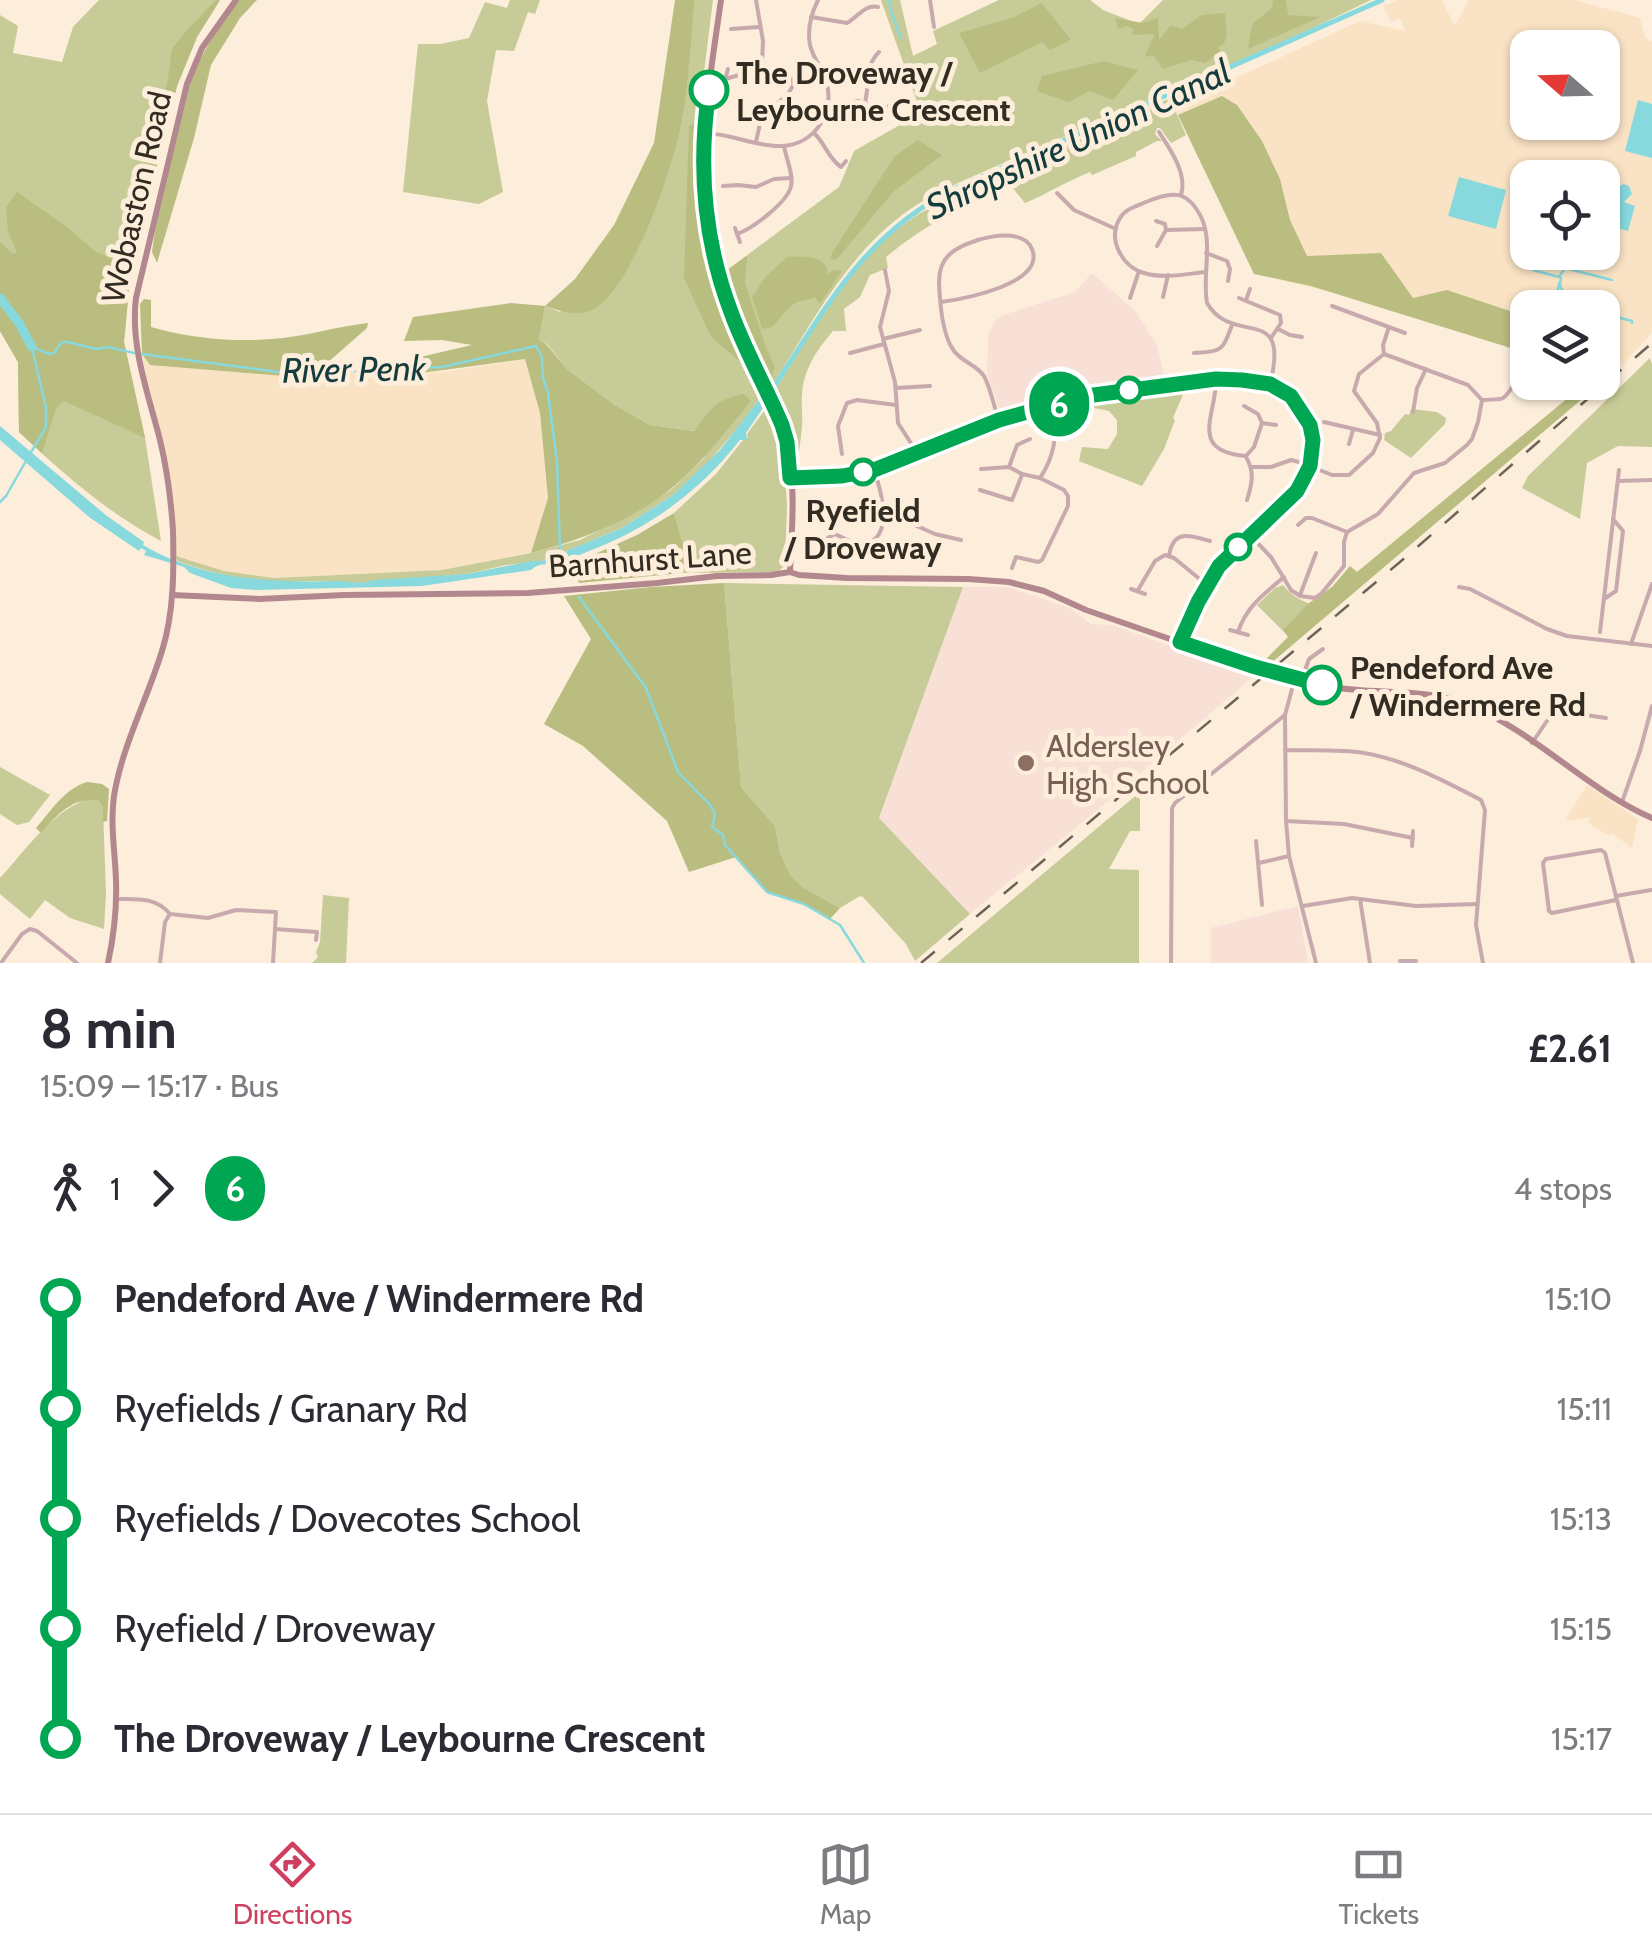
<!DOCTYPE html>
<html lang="en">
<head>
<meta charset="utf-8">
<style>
	:root { --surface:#fff; --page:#f2f2f3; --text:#2b2b33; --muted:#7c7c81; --line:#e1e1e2; --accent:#cf3f60 }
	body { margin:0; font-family:Cabin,sans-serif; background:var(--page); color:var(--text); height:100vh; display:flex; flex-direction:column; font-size:38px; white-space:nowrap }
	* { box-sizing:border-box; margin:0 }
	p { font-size:32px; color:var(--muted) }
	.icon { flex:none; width:55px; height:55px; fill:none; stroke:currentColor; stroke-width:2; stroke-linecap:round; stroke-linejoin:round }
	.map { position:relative; height:963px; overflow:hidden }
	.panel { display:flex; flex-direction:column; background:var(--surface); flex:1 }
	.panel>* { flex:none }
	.badge { padding:0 20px; border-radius:32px; font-size:35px; line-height:65px }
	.needle { width:65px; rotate:290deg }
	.controls { position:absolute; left:1510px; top:30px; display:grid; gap:20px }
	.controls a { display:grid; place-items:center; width:110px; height:110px; border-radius:20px; background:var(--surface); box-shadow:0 2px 8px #0004; font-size:50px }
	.map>.badge { position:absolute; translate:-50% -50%; box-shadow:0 0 0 5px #fff }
	.legs { display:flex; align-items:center; gap:15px; height:110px; padding:0 40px; font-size:32px }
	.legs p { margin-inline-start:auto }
	.headline { display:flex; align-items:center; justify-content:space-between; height:170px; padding:0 40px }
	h1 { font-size:55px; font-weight:800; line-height:75px }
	ul { padding:0 40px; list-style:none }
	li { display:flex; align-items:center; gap:35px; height:110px; font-size:38px }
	li i { display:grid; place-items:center; width:15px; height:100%; margin:0 12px; background:currentColor }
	li i::after { content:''; width:25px; height:25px; margin:-12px; border:8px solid; border-radius:50%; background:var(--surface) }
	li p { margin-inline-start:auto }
	li:first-child i { background:linear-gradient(#0000 50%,currentColor 0) }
	li:last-child i { background:linear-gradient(currentColor 50%,#0000 0) }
	.menu { display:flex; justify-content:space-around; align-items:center; height:140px; border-top:2px solid var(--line); background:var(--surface); font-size:28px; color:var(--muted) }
	.menu a { display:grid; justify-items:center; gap:5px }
	.menu .selected { color:var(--accent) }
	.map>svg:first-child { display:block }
	.built { fill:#fae3c4; fill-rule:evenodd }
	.education { fill:#f8e0d6 }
	.green { fill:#c7cb97 }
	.forest { fill:#b9bd80 }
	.water { fill:#87d9dd }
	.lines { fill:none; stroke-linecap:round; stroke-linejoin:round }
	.stream { stroke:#87d9dd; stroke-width:2.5 }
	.canal { stroke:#87d9dd; stroke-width:5 }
	.river { stroke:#87d9dd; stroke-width:9 }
	.street { stroke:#c8a9ae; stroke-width:4 }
	.secondary { stroke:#b3878e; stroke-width:6 }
	.rail { stroke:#6d6457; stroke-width:2.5; stroke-dasharray:18 18; stroke-linecap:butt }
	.secondary-bridge { stroke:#b3878e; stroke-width:6 }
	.line-1-casing { stroke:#fff; stroke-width:22 }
	.line-1 { stroke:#00a651; stroke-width:15 }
	.stop-1-dot { fill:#fff; stroke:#00a651; stroke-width:5 }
	.education-dot { fill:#8d6e63; stroke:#fceeda; stroke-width:4 }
	.labels { text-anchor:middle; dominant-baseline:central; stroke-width:10; stroke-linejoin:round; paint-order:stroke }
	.stop-label { font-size:32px; font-weight:bold; fill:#332c23; stroke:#fceeda; text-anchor:start }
	.street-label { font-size:32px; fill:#332c23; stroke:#fceeda }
	.education-label { font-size:32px; fill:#785e54; stroke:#fceeda; text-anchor:start }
	.water-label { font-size:35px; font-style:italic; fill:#143c3e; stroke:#fceeda }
</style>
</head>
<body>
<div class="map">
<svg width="1652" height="963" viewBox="0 0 1652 963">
	<rect width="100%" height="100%" fill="#fceeda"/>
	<g class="built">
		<path d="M1397,0H1442L1454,25L1461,16L1468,0H1574L1640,18L1645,38L1652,41V333L1624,363H1603L1602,308H1528L1527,353L1330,292L1255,274L1174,106L1360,21L1405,31L1400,18L1391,22L1383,6ZM1528,48H1602V122H1528ZM1528,178H1602V252H1528Z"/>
		<polygon points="142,354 294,374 405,369 408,375 444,372 525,359 540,413 548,498 531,553 442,570 274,578 224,571 176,556 174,503 164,447 143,368"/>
		<polygon points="1587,785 1638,819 1632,848 1612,833 1609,836 1588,823 1591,817 1569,821 1566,819"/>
	</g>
	<g class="education">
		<polygon points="1092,273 1136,312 1157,345 1165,380 1101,390 1002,416 987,374 988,336 994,322 1003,315 1075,292"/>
		<polygon points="963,587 1008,587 1070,608 1091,624 1112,625 1254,676 1107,802 970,914 879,819"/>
		<polygon points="1298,906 1308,963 1211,963 1211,928"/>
	</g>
	<g class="green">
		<path d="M99,0H220L197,37L177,86L131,268L124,342L145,438L161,541C109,514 62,473 19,432L18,362L0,331V15L18,26L13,53L62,62L73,27Z"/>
		<polygon points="510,0 540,0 535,14 528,12 514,51 496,50 487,101 503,192 479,204 403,192 418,44 440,44 469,38 485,2 507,8"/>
		<path d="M695,0H713L698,120L689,126L711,337L750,371L763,394L741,424L705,466L673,495L622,528L542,561L506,565L467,574L356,583C330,579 303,582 277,582C243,581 208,572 177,561L176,556L224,571L274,578L442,570L531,553L580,540L630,515L671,490L705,457L696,431L650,425L615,405L567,369L547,344L539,340L545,306L560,312L680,129Z"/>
		<path d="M881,0H900L913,56L937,44L933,31L999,0H1090L1103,10L1139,24L1163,0H1371L1294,37L960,182C946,189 931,196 918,204C851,246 813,321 772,386L746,333L723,273L839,187L854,151L921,113Z"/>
		<path d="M1170,98L1186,135L1171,143L1160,128H1157L1155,134L1162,141H1157L1136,152V156L1092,175L1090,172C1067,181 1047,194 1025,203L1011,186C966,204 924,225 886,257L888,268L870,275L860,297L844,309L846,331H833C817,350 804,368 802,394C801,405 803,415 802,426C801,442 797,457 798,473L795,471L790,433L773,393C813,332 850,259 913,218C943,198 981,188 1008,167L1017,168Z"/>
		<polygon points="1650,358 1652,364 1652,447 1618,446 1587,463 1580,519 1522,488 1528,476"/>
		<polygon points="1187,385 1173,418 1175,420 1164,449 1142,486 1079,461 1082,447 1108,449 1117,434 1117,420 1109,411 1084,406 1083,401"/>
		<polygon points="770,403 782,438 787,505 785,565 778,572 682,573 689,564 674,513 716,474 743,440 748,437 747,434"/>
		<polygon points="1411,409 1437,412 1446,418 1445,424 1411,458 1384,440 1385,433 1391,431 1405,414 1409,415"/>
		<polygon points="724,583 963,587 879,818 970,914 915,961 906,944 863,897 860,896 840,908 804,888 791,876 780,853 775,826 741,787"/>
		<path d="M1283,585C1293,597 1302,602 1318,606L1289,637L1257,605L1275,588Z"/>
		<polygon points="0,767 50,795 29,822 17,825 0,814"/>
		<polygon points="1140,792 1140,831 1130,831 1109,869 1139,870 1139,963 937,963"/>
		<path d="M87,799H98L103,807L106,894L104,929L70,918L45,900L30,919L0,894V878C26,850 50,813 87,799Z"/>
		<polygon points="323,895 349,898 346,963 312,963 318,957 316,952 320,942"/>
	</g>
	<g class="forest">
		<polygon points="216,0 220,0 197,37 177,86 131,268 124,342 145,438 64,401 56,408 42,453 19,432 18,362 0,331 0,242 13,254 17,252 8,232 6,207 17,192 67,227 96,252 119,262 135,212 144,160 167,85 172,49 188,29"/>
		<path d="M239,0H257L240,18L211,65L194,138L157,263L152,252L155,231L190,84C201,52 219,26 239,0Z"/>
		<path d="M675,0H695C690,42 689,88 680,129C671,172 631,293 590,311C576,316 558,311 545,306L539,340L546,344L567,369L615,405L650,425L695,431C710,408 717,399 744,394L751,401C726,431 702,463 672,488C631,521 581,540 531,553L548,498L540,413L525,359L407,375L403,361L472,345L442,340L404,341L413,317L511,303L545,306L575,279L614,225L654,143Z"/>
		<polygon points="1273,0 1286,0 1288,15 1320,17 1248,49 1252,24 1272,8"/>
		<polygon points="1042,3 1071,40 1050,50 1042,42 980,73 959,33 1012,18"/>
		<polygon points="1225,13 1227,36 1224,43 1218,47 1221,52 1205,63 1191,60 1163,69 1153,55 1148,57 1145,55 1155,34 1132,35 1133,29 1127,26 1118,29 1115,18 1143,23 1158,18 1159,40 1171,25 1182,29 1202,15"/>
		<polygon points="1104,61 1138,70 1113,100 1090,91 1068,102 1037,91 1042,76"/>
		<polygon points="1222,96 1237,105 1262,141 1280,179 1290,220 1307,256 1381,253 1413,298 1447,290 1522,315 1527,322 1527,353 1311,286 1254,274 1178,115"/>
		<polygon points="698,120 703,222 715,277 750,371 711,337 684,278 689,126"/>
		<polygon points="918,140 942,155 893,192 836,260 830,259 832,253 894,157"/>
		<polygon points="747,256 745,283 766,348 775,367 770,380 746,333 723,273"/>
		<path d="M787,257C804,257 825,254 828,274L834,270L842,271L820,304L815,297C810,300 805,300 800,301C788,304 781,319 772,327L762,329L752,296C759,290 759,284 765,278C772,270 780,264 787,257Z"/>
		<path d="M144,299L151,300V327C193,339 239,343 283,338C311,335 339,326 368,323L367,328L326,364L319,379L150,365L142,354L140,304Z"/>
		<polygon points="1602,382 1270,664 1262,663 1288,637 1283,630 1309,603 1332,587 1350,566 1357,572 1586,383"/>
		<polygon points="674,513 689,564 682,573 579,583 573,564 637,535"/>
		<polygon points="724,583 741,787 775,826 780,853 791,876 804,888 840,908 830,919 804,904 767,892 736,857 689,872 667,821 583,746 544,724 591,639 564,596 651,587"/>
		<path d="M87,782L102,784L109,789L107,821L103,822V807L98,800C72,797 57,815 41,833L36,828C51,811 64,789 87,782Z"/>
	</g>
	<g class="water">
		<polygon points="1638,100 1652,104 1652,158 1625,151"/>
		<polygon points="1459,177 1506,190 1496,229 1448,216"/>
		<polygon points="1624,184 1629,186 1632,194 1624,202 1635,206 1628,231 1603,224 1603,197 1619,201 1616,190 1619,186"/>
		<path d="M758,401H765V405L746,433L747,440H740C700,491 650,528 589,551C580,555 570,559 560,563C548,566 541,561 531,570L422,586L255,590L231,588L190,573L184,567L144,555L146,551L141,548L139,551L89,517L0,440V426L107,516L144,542L143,545C201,579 269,583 335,581C349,581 361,585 374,580L467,574L531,561H542L622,528L673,495L720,450Z"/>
	</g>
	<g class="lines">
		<g class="stream">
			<polyline points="889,0 891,11 901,38"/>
			<polyline points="1534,263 1533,270 1559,277 1565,268 1612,280"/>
			<polyline points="1561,278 1560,286 1571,305 1580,308"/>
			<polyline points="1559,283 1558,289 1564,304"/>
			<polyline points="1602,313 1632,321 1632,323"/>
			<polyline points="32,347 49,354 54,353 62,342 67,342 96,349 108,347 134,353"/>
			<polyline points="142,354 293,374 442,367 536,346 542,357 543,378 548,393 557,462 560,549"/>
			<polyline points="30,454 46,427 46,408 32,348"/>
			<polyline points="0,502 6,496 26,461"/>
			<polyline points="579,597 646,688 678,772 711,806 715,815 712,827 723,835 725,845 767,892 804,904 840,925 864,963"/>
		</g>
		<path class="canal" d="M762,405C821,318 858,236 958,187L1382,0"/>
		<polyline class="river" points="0,298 19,323 32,347"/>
		<g class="street">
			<polyline points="756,0 763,41 762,64"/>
			<polyline points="930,0 934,27"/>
			<path d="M811,17L847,23C858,17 865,4 878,7"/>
			<polyline points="731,29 759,27"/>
			<polyline points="762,64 770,68 777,77"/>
			<polyline points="725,79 743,74 762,64"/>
			<polyline points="724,83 728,69"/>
			<path d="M865,102C870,84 864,67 879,52"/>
			<polyline points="830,103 843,104 859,101 872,106 887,107 912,98"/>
			<path d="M1159,132C1170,149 1188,174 1181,195"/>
			<path d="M704,133C730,133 755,147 781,146C815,145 836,112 826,80C822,68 813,58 810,45C807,29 811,14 818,0"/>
			<path d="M815,134C826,145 828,158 841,167L846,161"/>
			<path d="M756,142L762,114C775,104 787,100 794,83L791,79"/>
			<polyline points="723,186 738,185 756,187 774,179 791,178"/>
			<polyline points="1057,193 1074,210 1116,229"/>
			<polyline points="1156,221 1165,224 1166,230 1157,246"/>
			<polyline points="735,228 740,242"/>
			<polyline points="1166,230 1205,229"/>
			<path d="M737,234C752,229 788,202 791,186C794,175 786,159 784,146"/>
			<polyline points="1206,253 1227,261 1230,269 1228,281"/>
			<polyline points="885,270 889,291 880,327 895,382 898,423 916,451"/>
			<path d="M1205,272C1186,274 1163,279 1144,273C1122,267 1107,239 1120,218C1125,209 1137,206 1146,202C1172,191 1188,189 1202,219C1213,245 1202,276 1207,303C1233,348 1291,301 1270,384"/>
			<polyline points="1163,297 1168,275"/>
			<polyline points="1130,298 1138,274"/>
			<polyline points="1239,298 1280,315 1281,323 1271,338"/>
			<polyline points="1246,300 1250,289"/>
			<path d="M941,302C963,299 1046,284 1032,249C1022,223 963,240 949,255C941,262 939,273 939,283C940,303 942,335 954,351C962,362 977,365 984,376C991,389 994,407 999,421"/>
			<polyline points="1332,306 1405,333"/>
			<polyline points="1278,329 1290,335 1302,337"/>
			<polyline points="883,339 920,330"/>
			<polyline points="850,353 884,344"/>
			<path d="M1194,353C1222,351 1222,352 1232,325"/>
			<polyline points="1384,354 1383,345 1389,327"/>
			<path d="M1216,379C1217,414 1187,451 1246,456L1254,447L1262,423"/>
			<polyline points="896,388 930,386"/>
			<path d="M1482,400C1513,399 1499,400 1518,381L1541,386L1550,382"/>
			<polyline points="1244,406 1258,414 1262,423 1276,425"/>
			<polyline points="1413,412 1417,388 1426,369"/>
			<polyline points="1324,422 1380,435"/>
			<polyline points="1349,444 1353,430"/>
			<polyline points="842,454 838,426 847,403 857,400 896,405"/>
			<path d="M1246,457C1255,472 1252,484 1247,500"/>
			<polyline points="1009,467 1017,445 1030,439"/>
			<polyline points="1252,467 1271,467 1291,460 1299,462"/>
			<polyline points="981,469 1009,467 1022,474 1040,478 1064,490 1068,496 1068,506 1042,560 1038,562 1016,557 1012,568"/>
			<path d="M792,478C819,479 848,477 875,469C916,458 955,436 995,422C1055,402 1214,363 1272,385C1284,390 1294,398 1301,409C1312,426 1316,446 1310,467C1298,501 1248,534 1223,562C1203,585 1192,614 1180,642"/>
			<path d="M1040,478C1055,456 1058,432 1053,407"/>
			<polyline points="1618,481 1652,480"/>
			<polyline points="980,490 1012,500 1022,475"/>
			<polyline points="885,517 901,519 935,534 961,540"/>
			<polyline points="1298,525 1306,518 1312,518 1347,532"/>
			<path d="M835,534C843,538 857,546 866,543C895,537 880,487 874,470"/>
			<polyline points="1250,535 1271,557 1291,590 1300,596 1315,598 1321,594 1344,566 1344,542 1347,532 1378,514 1414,473 1445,463 1467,445 1472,439 1478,422 1482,400 1468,385 1384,354 1359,374 1354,391 1377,423 1380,438 1373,453 1349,475 1332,475 1310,466"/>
			<polyline points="826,539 835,534 835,527"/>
			<path d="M1169,556C1173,528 1191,536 1210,541"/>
			<polyline points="1459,587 1470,589 1547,629 1567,636 1652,646"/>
			<polyline points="1131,589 1145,594"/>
			<polyline points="1138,590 1155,561 1165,555 1174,558 1207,585"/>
			<polyline points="1300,595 1316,553"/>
			<polyline points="1604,599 1616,591 1623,531 1613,519"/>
			<polyline points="1230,630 1248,635"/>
			<path d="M1238,632C1246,607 1264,594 1284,577"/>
			<polyline points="1600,632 1619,470"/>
			<polyline points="1631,644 1652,584"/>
			<polyline points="1295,678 1285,715 1286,821 1289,856 1316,963"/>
			<polyline points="1302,679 1309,659 1323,649"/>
			<polyline points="1532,743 1551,715 1558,711 1606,718"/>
			<path d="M1285,750C1311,751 1339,749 1364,753C1406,760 1444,781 1481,800L1485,810L1476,925L1483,963"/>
			<polyline points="1622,802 1640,751 1652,706"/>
			<polyline points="1286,821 1344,824 1413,838"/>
			<polyline points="1256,841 1262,905"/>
			<polyline points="1412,846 1413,831"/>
			<polyline points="1259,863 1289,856"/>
			<polyline points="1616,896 1651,890"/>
			<path d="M117,899C137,899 156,897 170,914L208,918L236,910L276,912L273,963"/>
			<polyline points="1360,899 1370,963"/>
			<polyline points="1616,900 1552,913 1549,911 1543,863 1546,859 1601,850 1605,853 1633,963"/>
			<polyline points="1303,906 1352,898 1416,906 1477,904"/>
			<polyline points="275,929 317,932 316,940"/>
			<polyline points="1400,961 1416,961"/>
			<polyline points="1,963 22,934 30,929 37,931 77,963"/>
			<polyline points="160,963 165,922 170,914"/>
			<polyline points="1171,963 1172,808 1175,803 1285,715"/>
		</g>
		<g class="secondary">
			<path d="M721,0C710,78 695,157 710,235C718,278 733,319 751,358C764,385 781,413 787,442C796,484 792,530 790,572"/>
			<polyline points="172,595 259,599 344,595 528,593 657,583 717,576 771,575 790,572 799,575 847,578 968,579 1009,582 1044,591 1086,610 1251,667"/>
			<path d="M1295,678C1308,681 1320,685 1332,687C1378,695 1424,687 1469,705C1535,732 1586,789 1652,818"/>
			<path d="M108,963C114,935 117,908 116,880C115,851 110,824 114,796C122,746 147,700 162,651C174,613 174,570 173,530C171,500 167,469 160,440C148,393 130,346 136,298L187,84L202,48L236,0"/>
		</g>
		<polyline class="rail" points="921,963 1400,562 1652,343"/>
		<polyline class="secondary-bridge" points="1251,667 1295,678"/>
	</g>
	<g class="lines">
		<g class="line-1-casing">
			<path id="line-1" d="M709,90C698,165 704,241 731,312C745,351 766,387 782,425L787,442L790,478L842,476L874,470L999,420L1086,396L1216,379L1242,380L1270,384L1291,396L1310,425L1313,440L1310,466L1297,491L1219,566L1198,602L1180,642L1252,666L1322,685"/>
		</g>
		<use href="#line-1" class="line-1"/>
	</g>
	<g class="stop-1-dot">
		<circle cx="709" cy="90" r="18"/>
		<circle cx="1129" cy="390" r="12"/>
		<circle cx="863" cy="472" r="12"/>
		<circle cx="1238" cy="547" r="12"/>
		<circle cx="1322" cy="685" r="18"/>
	</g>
	<circle class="education-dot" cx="1026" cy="763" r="10"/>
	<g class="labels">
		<g class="stop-label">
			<text x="736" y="72">The Droveway /<tspan x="736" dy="37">Leybourne Crescent</tspan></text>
			<text x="863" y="510" text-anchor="middle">Ryefield<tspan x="863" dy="37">/ Droveway</tspan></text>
			<text x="1350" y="667">Pendeford Ave<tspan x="1350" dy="37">/ Windermere Rd</tspan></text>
		</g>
		<g class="street-label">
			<text transform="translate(136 197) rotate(-77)">Wobaston Road</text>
			<text transform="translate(650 559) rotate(-4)">Barnhurst Lane</text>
		</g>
		<g class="education-label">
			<text x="1046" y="745">Aldersley<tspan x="1046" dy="37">High School</tspan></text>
		</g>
		<g class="water-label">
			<text transform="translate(1078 139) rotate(-25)">Shropshire Union Canal</text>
			<text transform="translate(354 369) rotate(-1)">River Penk</text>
		</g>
	</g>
</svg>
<div class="controls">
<a><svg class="needle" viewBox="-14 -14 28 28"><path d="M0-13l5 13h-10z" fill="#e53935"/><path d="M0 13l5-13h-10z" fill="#7c7c81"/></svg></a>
<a><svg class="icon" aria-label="locate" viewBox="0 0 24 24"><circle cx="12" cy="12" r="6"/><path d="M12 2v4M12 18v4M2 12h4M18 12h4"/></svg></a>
<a><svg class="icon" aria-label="layers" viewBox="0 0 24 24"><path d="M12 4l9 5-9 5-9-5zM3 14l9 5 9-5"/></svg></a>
</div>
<b class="badge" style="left:1059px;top:404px;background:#00a651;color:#fff">6</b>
</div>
<section class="panel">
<div class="headline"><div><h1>8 min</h1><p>15:09 – 15:17 · Bus</p></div><b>£2.61</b></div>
<div class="legs"><svg class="icon" aria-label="walk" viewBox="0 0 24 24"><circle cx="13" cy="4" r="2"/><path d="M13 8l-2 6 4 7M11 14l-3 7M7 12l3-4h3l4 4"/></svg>1<svg class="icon" aria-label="forward" viewBox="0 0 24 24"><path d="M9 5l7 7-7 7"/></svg><b class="badge" style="background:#00a651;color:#fff">6</b><p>4 stops</p></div>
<ul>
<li><i style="color:#00a651"></i><b>Pendeford Ave / Windermere Rd</b><p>15:10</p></li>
<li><i style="color:#00a651"></i><span>Ryefields / Granary Rd</span><p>15:11</p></li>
<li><i style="color:#00a651"></i><span>Ryefields / Dovecotes School</span><p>15:13</p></li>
<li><i style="color:#00a651"></i><span>Ryefield / Droveway</span><p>15:15</p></li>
<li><i style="color:#00a651"></i><b>The Droveway / Leybourne Crescent</b><p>15:17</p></li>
</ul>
</section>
<nav class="menu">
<a class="selected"><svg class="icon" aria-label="directions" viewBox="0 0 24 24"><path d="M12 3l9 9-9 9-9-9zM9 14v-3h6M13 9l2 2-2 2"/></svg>Directions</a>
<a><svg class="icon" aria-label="map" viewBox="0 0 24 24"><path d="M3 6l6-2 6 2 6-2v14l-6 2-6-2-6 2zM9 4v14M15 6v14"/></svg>Map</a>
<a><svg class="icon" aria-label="tickets" viewBox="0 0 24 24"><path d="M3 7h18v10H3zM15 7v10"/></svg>Tickets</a>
</nav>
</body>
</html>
